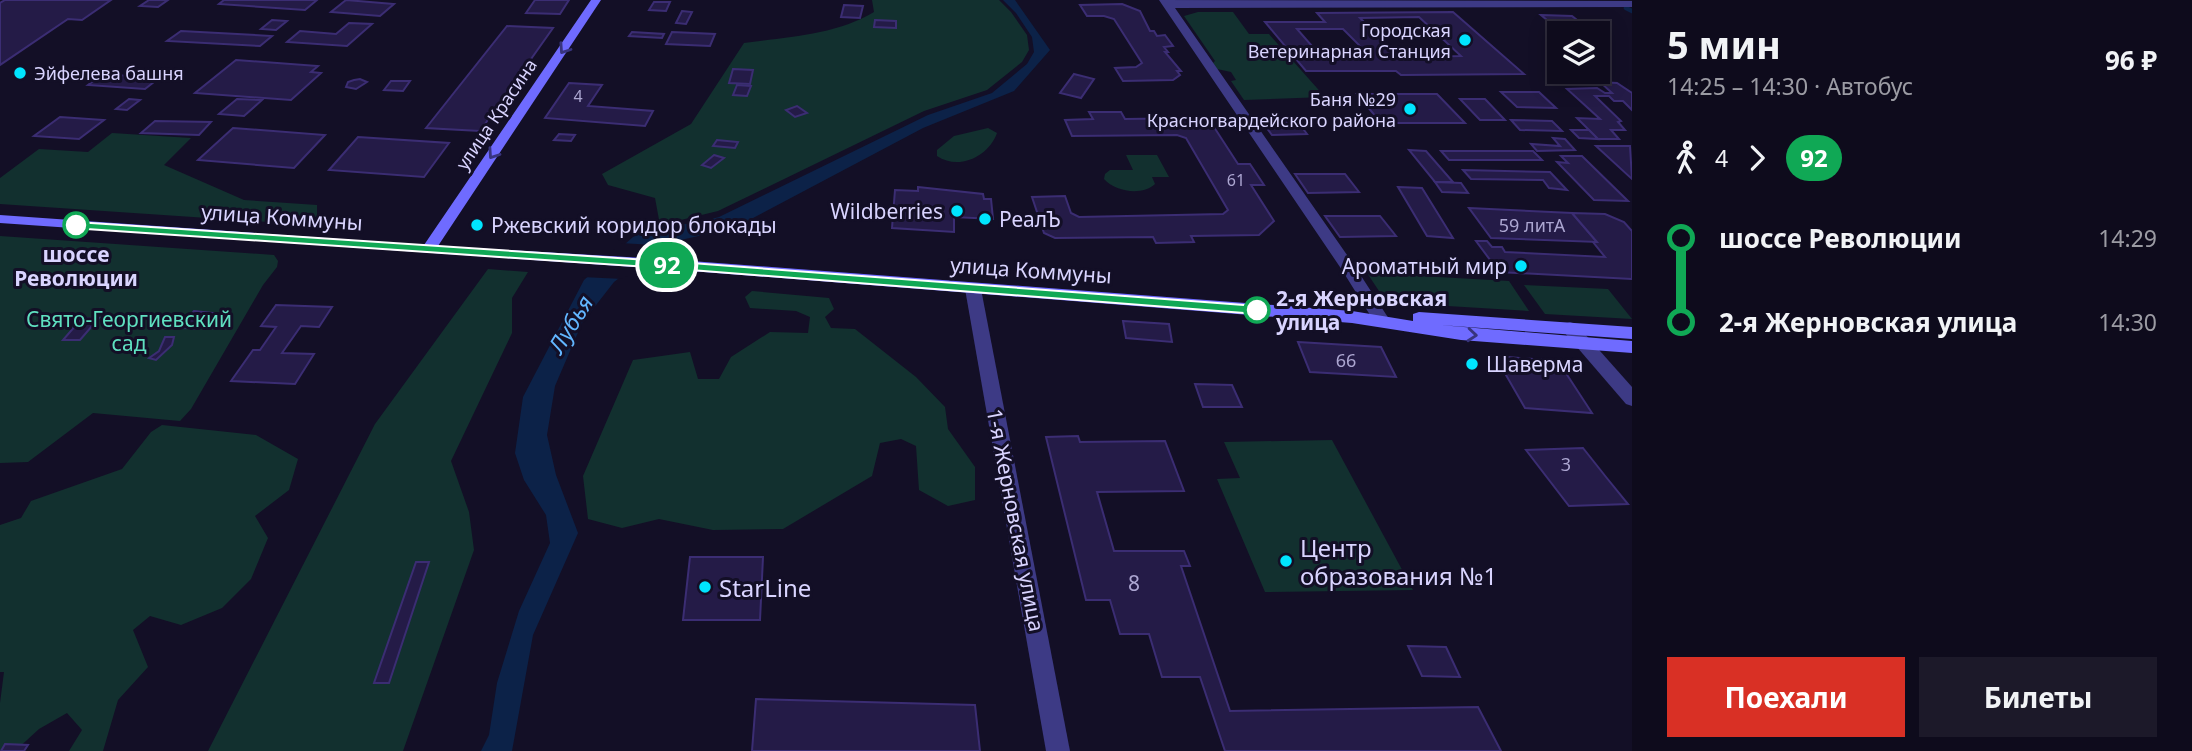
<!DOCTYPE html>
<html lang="ru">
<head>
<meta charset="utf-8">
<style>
	:root { --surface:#0e0b1c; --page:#1c1929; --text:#f1f3f6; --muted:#9b9ba3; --line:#2e2b3b; --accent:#d93025 }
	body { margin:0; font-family:"Noto Sans",sans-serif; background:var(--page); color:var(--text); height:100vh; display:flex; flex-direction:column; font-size:26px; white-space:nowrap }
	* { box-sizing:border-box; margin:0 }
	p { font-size:23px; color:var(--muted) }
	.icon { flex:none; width:38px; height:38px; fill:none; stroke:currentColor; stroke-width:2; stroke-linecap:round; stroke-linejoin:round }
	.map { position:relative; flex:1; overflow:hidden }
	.details { display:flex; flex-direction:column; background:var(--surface); width:560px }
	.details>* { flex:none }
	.badge { padding:0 14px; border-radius:23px; font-size:24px; line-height:46px }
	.controls { position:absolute; left:1547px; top:21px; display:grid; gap:14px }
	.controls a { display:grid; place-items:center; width:63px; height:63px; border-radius:0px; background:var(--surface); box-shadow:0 4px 18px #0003,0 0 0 2px var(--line); font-size:35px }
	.map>.badge { position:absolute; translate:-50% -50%; box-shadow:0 0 0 4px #fff }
	.legs { display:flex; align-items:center; gap:10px; height:77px; padding:0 35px; font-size:23px }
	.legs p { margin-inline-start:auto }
	.headline { display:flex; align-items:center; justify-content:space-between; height:119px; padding:0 35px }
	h1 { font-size:38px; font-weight:700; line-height:52px }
	.primary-button { display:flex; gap:14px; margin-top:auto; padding:14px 35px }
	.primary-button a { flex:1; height:80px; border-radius:0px; background:var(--accent); color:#fff; font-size:28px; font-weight:700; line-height:80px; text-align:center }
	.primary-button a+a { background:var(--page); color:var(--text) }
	ul { padding:0 35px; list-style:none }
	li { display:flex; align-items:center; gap:24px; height:84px; font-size:26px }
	li i { display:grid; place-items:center; width:10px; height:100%; margin:0 9px; background:currentColor }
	li i::after { content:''; width:18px; height:18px; margin:-9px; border:5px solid; border-radius:50%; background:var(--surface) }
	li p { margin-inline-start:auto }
	li:first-child i { background:linear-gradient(#0000 50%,currentColor 0) }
	li:last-child i { background:linear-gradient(currentColor 50%,#0000 0) }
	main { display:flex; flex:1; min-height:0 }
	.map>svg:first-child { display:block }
	.green { fill:#12302f }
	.water { fill:#0c2248 }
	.pier { fill:#130f26 }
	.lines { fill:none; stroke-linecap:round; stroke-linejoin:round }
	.stream { stroke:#0c2248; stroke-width:4.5 }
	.building { fill:#241b47; stroke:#3b2d73; stroke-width:2; fill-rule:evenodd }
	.street { fill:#3d3a85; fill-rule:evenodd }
	.secondary { fill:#6f6bff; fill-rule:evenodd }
	.oneway { stroke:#38347d }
	.line-1 { fill:#10a855; stroke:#fff; stroke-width:2 }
	.poi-dot { fill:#00e5ff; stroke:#130f26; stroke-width:2.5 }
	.stop-1-dot { fill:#fff; stroke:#10a855; stroke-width:3.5 }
	.labels { text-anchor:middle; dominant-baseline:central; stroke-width:6; stroke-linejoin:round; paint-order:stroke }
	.far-number-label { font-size:16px; fill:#aca6d1 }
	.far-poi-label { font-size:18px; fill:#d9d4ff; stroke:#130f26; text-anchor:end }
	.far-street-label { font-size:18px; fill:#d9d4ff; stroke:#130f26 }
	.number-label { font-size:18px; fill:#aca6d1 }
	.poi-label { font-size:21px; fill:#d9d4ff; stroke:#130f26; text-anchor:start }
	.street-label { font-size:21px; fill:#d9d4ff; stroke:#130f26 }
	.stop-label { font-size:21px; font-weight:bold; fill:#d9d4ff; stroke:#130f26 }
	.park-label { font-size:21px; fill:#5fe0c0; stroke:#130f26 }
	.near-number-label { font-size:21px; fill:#aca6d1 }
	.water-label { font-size:23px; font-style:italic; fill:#62b6ff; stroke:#130f26 }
	.near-poi-label { font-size:24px; fill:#d9d4ff; stroke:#130f26; text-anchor:start }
</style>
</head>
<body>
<main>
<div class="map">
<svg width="1632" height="751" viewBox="0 0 1632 751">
	<rect width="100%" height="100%" fill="#130f26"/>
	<g class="green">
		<path d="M872,0H999L1011,12L1027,35L1029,50L1022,62L987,90L924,111L718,211L660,225L655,198L608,185L602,174L691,124L744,43C787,37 836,35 874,12Z"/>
		<polygon points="1198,12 1233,12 1249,34 1269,34 1325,97 1244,100 1231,81 1236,80 1231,72 1217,69 1213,63 1215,61 1184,16"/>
		<path d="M988,128L997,133C989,156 959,171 937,156V150L954,136Z"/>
		<polygon points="112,133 191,138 164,165 244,200 317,205 317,217 298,224 0,204 0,178 39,149 88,152"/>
		<path d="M1126,155H1157L1169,177H1152L1155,184C1142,196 1116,192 1104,179L1105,174L1110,170H1133Z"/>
		<polygon points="0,236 274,255 278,261 277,267 263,285 191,409 180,421 93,413 28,462 0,463"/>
		<polygon points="488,269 528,272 512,298 512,333 451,461 469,512 474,550 403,751 208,751 375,424"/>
		<polygon points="1367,273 1509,281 1529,311 1398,303 1379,291"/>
		<polygon points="1524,285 1608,289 1632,319 1545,314"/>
		<polygon points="752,291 829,298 834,309 825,317 831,328 855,329 916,377 945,407 948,429 975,467 975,500 948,506 919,490 916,446 901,439 880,443 872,476 783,529 713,530 659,519 622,528 588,519 583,476 633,360 690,352 698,379 719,379 731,357 770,332 808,333 810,317 796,311 750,308 745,297"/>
		<polygon points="162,425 256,435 298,459 289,490 255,516 268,538 251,579 222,608 181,625 150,616 133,630 148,667 118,700 103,751 69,751 82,730 67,713 39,729 15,751 0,751 0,703 4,672 0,672 0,525 21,518 31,501 122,469 151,432"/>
		<polygon points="1332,440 1413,590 1265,592 1217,479 1240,478 1224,442"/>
	</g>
	<polygon class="water" points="1003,0 1015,0 1050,50 1014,91 923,128 734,228 663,244 614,282 582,323 555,386 547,435 556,475 578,533 533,635 512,751 481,751 489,735 497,683 519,611 550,543 546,515 524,480 515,453 523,397 584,280 633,237 657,227 696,223 719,217 928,115 992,93 1027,64 1034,52 1032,37 1016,13"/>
	<polygon class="pier" points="621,243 669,246 623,279 582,277"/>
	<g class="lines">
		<polyline class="stream" points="1626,8 1632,11"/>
	</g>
	<g class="building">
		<polygon points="5,0 111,0 82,20 68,19 0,65 0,3"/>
		<polygon points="149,0 168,0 158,7 140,6"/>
		<polygon points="224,0 317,0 305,10 219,4"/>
		<polygon points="346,0 394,4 380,16 331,12"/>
		<polygon points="535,0 569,0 560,14 526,13"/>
		<polygon points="654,2 670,2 666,11 649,10"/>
		<polygon points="1122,4 1140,11 1150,31 1154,31 1157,36 1165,35 1173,46 1164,47 1168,52 1165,52 1181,71 1177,71 1180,75 1173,80 1123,81 1115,68 1136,67 1142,63 1114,19 1104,16 1087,16 1080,5"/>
		<polygon points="844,5 863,6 860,18 841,17"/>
		<polygon points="682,11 692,12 686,24 676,23"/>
		<path d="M1453,12L1524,74L1401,75L1396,71H1306L1265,22H1325L1317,13ZM1419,17L1461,56L1399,57L1360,18ZM1297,29H1343L1366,52L1318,53Z"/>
		<polygon points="1541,15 1572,16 1591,31 1559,30"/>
		<polygon points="272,20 287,21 276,30 261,29"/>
		<polygon points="875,20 896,21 896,28 874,27"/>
		<polygon points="349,23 372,24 347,46 287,42 300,31 336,34"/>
		<polygon points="507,26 553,28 480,131 426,128"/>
		<polygon points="181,31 272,36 260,46 167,41"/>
		<polygon points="632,32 664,34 662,38 629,36"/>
		<polygon points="672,32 715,34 710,46 666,44"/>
		<polygon points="236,60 318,66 311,72 321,73 291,100 195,93"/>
		<polygon points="733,69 753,70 750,84 729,83"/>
		<polygon points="103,74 159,78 145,89 88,85"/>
		<polygon points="1074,74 1094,79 1081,98 1060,93"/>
		<polygon points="354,80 360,79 367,82 356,89 346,87 348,82"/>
		<polygon points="391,81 410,81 403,91 384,90"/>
		<polygon points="1600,82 1617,83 1632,93 1632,110 1623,101 1614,101 1609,96 1595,96 1621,121 1618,122 1625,130 1611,130 1619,139 1598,139 1577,118 1600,119 1567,89 1597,88 1605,93 1612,93"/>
		<polygon points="569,83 602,85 588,106 653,111 645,126 545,118"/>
		<polygon points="737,85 751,86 747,96 733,95"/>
		<polygon points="1501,92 1539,92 1556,108 1517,107"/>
		<polygon points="1357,94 1437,94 1465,123 1381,123"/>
		<polygon points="129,99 140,100 127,110 116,109"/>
		<polygon points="237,99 262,100 244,116 219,114"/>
		<polygon points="1460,99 1485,99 1505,120 1480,120"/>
		<polygon points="797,106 807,113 795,117 786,110"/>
		<polygon points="1089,112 1121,112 1125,119 1197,118 1212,124 1238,164 1250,164 1264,185 1251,185 1274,221 1259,235 1191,236 1194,242 1156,243 1153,237 1055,238 1044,233 1032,197 1065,196 1071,213 1079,217 1223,214 1228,210 1186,138 1177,135 1072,136 1065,120 1093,119"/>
		<polygon points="60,117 104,120 79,139 34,136"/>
		<polygon points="1511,120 1552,121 1562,131 1520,130"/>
		<polygon points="155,121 211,122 199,135 141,133"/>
		<polygon points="1298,122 1307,134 1272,135 1266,127 1274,127 1271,123"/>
		<polygon points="233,128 325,135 294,168 198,160"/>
		<polygon points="1571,130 1589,130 1598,139 1579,138"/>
		<polygon points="559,134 575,135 571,141 554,140"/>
		<polygon points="358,137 449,143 424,177 329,170"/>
		<polygon points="1553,138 1565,139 1575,150 1537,151 1531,144 1560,146"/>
		<polygon points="717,140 738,142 735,148 713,146"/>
		<polygon points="1596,146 1630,146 1632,179"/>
		<polygon points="1409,150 1426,151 1453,182 1435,182"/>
		<polygon points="1441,151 1533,151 1542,160 1449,160"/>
		<polygon points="714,155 724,158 711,168 702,165"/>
		<polygon points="1561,156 1582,156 1628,201 1594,200 1557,162 1568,163"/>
		<polygon points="1463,170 1550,172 1567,190 1549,188 1543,180 1471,179"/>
		<polygon points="1295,174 1345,174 1359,192 1308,193"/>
		<polygon points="1435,182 1461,183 1468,193 1442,192"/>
		<polygon points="918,187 983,194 984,199 991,199 993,219 954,217 954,232 892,228 895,190 918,191"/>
		<polygon points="1398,187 1422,188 1453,238 1427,236"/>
		<polygon points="1469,208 1572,213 1597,242 1491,238"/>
		<polygon points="1572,213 1605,214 1624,222 1632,231 1632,279 1499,272 1476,241 1487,241 1492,247 1502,247 1505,252 1605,257 1593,242 1597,242"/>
		<polygon points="1325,216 1380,216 1396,236 1340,237"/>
		<polygon points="276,305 332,307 319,327 301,326 282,353 314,354 295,384 231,381 253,350 260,350 276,327 261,326"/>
		<polygon points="194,311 213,313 198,329 179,327"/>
		<polygon points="82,318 99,318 80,340 63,340"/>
		<polygon points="1123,321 1169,324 1172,342 1126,338"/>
		<polygon points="165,337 174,337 172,345 156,360 149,358 159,351"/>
		<polygon points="1298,342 1381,347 1396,377 1310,372"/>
		<polygon points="1495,356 1558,361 1592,413 1525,408"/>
		<polygon points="1195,384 1232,385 1242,407 1203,407"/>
		<polygon points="1078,436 1080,442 1165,441 1184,491 1097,492 1114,551 1184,551 1190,566 1181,566 1230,711 1478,707 1501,751 1225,751 1200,677 1162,677 1149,634 1120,634 1110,600 1086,600 1046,437"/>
		<polygon points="1583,448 1606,477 1628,504 1569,506 1526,450"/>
		<polygon points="690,557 763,557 760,620 683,620"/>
		<polygon points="416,562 429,562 389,683 374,683"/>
		<polygon points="1408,646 1446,647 1460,677 1422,676"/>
		<polygon points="756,699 975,705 980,751 752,751"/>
		<polygon points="5,744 28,745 24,751 1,751"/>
	</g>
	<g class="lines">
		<g class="street">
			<polygon points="1159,0 1632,1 1632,7 1175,8 1354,265 1389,319 1381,325 1375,323 1342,270"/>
			<polygon points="973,284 981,289 1070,751 1046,751 965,289"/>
			<polygon points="1570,322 1576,324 1632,387 1632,406 1626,404 1564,332 1562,328 1564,324"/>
		</g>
		<polygon class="secondary" points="591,0 601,0 438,246 678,260 1352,311 1413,321 1413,314 1419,312 1632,327 1632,339 1440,325 1632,341 1632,353 1461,340 1352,323 678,270 0,223 0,215 424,245"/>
	</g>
	<defs><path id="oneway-chevron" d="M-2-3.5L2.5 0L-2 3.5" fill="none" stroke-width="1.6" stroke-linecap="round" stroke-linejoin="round" transform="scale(1.75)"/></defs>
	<g class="oneway">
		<use href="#oneway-chevron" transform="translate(564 49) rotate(124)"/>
		<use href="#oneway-chevron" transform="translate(493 154) rotate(124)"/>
		<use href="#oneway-chevron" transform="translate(1472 335) rotate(5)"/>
	</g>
	<polygon class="line-1" points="76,222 678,262 1257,306 1263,310 1257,314 678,269 72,228 71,225"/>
	<g class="poi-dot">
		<circle cx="1465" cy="40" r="7"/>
		<circle cx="20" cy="73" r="7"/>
		<circle cx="1410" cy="109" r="7"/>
		<circle cx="957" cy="211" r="7"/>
		<circle cx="985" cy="219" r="7"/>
		<circle cx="477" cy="225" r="7"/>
		<circle cx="1521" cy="266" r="7"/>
		<circle cx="1472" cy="364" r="7"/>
		<circle cx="1286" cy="561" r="7"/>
		<circle cx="705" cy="587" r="7"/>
	</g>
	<g class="stop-1-dot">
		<circle cx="76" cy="225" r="12"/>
		<circle cx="1257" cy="310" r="12"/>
	</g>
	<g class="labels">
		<g class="far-number-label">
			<text x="578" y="96">4</text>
			<text x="1236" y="180">61</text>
		</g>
		<g class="far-poi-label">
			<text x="1451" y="30">Городская<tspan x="1451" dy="21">Ветеринарная Станция</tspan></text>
			<text x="34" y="73" text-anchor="start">Эйфелева башня</text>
			<text x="1396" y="99">Баня №29<tspan x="1396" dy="21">Красногвардейского района</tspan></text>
		</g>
		<g class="far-street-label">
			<text transform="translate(496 114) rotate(-56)">улица Красина</text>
		</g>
		<g class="number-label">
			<text x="1532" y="225">59 литА</text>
			<text x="1346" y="360">66</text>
			<text x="1566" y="464">3</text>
		</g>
		<g class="poi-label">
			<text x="943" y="211" text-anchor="end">Wildberries</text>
			<text x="999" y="219">РеалЪ</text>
			<text x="491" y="225">Ржевский коридор блокады</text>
			<text x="1507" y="266" text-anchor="end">Ароматный мир</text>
			<text x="1486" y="364">Шаверма</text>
		</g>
		<g class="street-label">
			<text transform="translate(282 217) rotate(4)">улица Коммуны</text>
			<text transform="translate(1031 270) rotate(4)">улица Коммуны</text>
			<text transform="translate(1016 520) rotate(79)">1-я Жерновская улица</text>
		</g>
		<g class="stop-label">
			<text x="76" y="254">шоссе<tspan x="76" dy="24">Революции</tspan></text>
			<text x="1276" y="298" text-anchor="start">2-я Жерновская<tspan x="1276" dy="24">улица</tspan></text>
		</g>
		<g class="park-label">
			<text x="129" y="319">Свято-Георгиевский<tspan x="129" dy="24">сад</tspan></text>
		</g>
		<g class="near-number-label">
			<text x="1134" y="583">8</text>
		</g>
		<g class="water-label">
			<text transform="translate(570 324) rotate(-58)">Лубья</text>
		</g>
		<g class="near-poi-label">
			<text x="1300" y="547">Центр<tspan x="1300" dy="28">образования №1</tspan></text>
			<text x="719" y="587">StarLine</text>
		</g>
	</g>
</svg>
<div class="controls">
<a><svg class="icon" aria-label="layers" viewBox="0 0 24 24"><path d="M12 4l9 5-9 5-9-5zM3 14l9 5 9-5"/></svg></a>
</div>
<b class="badge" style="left:667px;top:265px;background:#10a855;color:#fff">92</b>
</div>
<section class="details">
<div class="headline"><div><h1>5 мин</h1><p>14:25 – 14:30 · Автобус</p></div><b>96 ₽</b></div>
<div class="legs"><svg class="icon" aria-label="walk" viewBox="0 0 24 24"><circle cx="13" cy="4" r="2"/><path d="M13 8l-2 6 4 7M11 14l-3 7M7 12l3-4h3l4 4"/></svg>4<svg class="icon" aria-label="forward" viewBox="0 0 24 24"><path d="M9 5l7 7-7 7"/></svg><b class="badge" style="background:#10a855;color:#fff">92</b></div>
<ul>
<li><i style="color:#10a855"></i><b>шоссе Революции</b><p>14:29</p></li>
<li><i style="color:#10a855"></i><b>2-я Жерновская улица</b><p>14:30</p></li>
</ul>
<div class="primary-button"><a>Поехали</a><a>Билеты</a></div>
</section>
</main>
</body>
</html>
